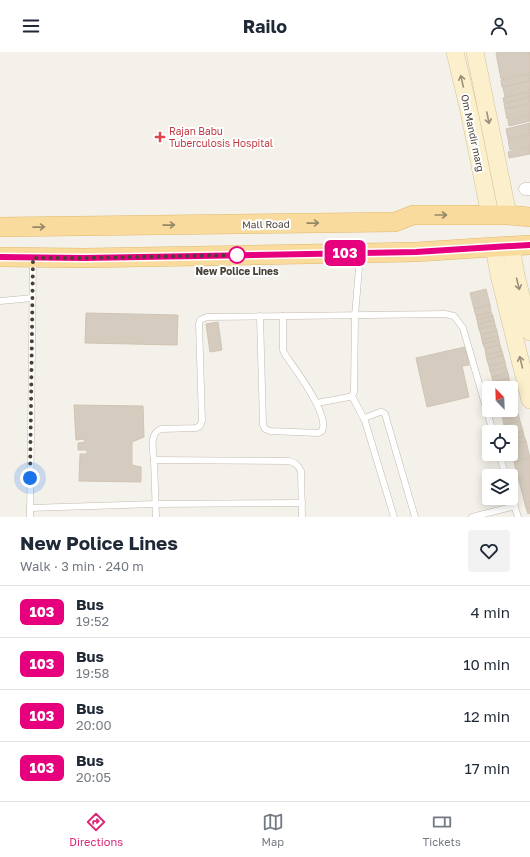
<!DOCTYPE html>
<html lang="en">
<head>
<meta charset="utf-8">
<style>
	:root { --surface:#fff; --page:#f2f2f3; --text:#1f2937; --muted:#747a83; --line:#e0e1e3; --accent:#db2777 }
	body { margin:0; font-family:"Golos Text",sans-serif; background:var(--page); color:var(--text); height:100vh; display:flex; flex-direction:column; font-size:15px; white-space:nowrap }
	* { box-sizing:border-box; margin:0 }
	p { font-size:13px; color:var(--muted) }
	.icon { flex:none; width:22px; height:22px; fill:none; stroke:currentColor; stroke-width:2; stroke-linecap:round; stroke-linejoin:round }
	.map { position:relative; height:465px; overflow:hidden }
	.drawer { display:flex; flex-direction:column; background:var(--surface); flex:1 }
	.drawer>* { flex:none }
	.badge { padding:0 8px; border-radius:6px; font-size:14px; line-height:26px }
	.needle { width:26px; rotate:337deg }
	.buttons { position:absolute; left:482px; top:329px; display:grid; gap:8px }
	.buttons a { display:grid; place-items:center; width:36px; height:36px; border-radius:4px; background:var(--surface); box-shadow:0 2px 10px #0003; font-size:20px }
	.you { position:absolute; width:20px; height:20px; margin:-10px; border:3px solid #fff; border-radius:50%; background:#1a73e8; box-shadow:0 0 0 6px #1a73e833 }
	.map>.badge { position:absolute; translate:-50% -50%; box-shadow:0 0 0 2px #fff }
	.round { display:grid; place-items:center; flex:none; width:42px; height:42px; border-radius:4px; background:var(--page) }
	.summary { display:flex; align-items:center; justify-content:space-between; height:68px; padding:0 20px }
	h1 { font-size:19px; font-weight:700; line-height:30px }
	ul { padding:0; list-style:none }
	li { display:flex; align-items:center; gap:12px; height:52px; padding:0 20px; border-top:1px solid var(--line) }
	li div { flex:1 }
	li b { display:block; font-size:15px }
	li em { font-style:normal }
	li .badge { min-width:44px; font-weight:700; text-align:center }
	header { display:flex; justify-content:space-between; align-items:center; height:52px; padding:0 20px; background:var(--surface); font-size:18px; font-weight:700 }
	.tabs { display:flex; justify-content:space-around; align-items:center; height:56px; border-top:1px solid var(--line); background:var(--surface); font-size:11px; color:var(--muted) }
	.tabs a { display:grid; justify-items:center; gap:2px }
	.tabs .on { color:var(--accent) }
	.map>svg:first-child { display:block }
	.building { fill:#d5ccbf; stroke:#d0c4b3 }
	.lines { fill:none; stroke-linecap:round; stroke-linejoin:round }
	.lane-casing { stroke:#c2bbaf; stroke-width:7 }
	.street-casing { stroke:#c2bbaf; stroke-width:13 }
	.secondary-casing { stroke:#d1c29b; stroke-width:18 }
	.primary-casing { stroke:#deb96d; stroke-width:20 }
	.lane { stroke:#fff; stroke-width:6 }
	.street { stroke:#fff; stroke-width:12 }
	.secondary { stroke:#fcefcc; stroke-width:17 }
	.primary { stroke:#f9dc9d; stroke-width:19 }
	.oneway { stroke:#998f7b }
	.oneway2 { stroke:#988765 }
	.line-casing { stroke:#fff; stroke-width:9 }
	.line { stroke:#e6007e; stroke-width:6 }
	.walk { stroke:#484138; stroke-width:4; stroke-dasharray:0 7.2 }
	.health-dot { fill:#e0444e; stroke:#fff; stroke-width:1.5 }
	.stop-dot { fill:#fff; stroke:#e6007e; stroke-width:2 }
	.labels { text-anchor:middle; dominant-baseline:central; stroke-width:4; stroke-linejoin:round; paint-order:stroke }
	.health-label { font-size:10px; fill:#be3a42; stroke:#fff; text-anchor:start }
	.street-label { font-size:10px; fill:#484138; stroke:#fff }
	.stop-label { font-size:10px; font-weight:bold; fill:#484138; stroke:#fff }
</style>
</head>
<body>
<header><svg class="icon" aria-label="menu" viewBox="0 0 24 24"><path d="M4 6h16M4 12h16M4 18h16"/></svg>Railo<svg class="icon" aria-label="person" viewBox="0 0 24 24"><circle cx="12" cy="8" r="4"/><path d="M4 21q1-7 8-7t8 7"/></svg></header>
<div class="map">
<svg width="530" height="465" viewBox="0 0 530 465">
	<rect width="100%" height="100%" fill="#f4f1ea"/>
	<g class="building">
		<polygon points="499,0 530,0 530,21 501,27 496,1"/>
		<polygon points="530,22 530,29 502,35 501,28"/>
		<polygon points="530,29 530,39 505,45 503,35"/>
		<polygon points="530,40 530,45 504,51 503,46"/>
		<polygon points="530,45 530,51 505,57 504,52"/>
		<polygon points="530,52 530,62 507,67 505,57"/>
		<polygon points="530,63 530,69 509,74 508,68"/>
		<polygon points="530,71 530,82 508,87 506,77"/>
		<polygon points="530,83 530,94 510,98 508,88"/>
		<polygon points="530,95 530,102 509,106 508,100"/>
		<polygon points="486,237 490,253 474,257 470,241"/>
		<polygon points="490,253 491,260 476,264 474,257"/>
		<polygon points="491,260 493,264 477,268 476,264"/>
		<polygon points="86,261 178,263 177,293 85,291"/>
		<polygon points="493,264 494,268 478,273 477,268"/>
		<polygon points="494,268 495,273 479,277 478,273"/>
		<polygon points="218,270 222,298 210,300 206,272"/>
		<polygon points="495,273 497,279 481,283 479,277"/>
		<polygon points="497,279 498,284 482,288 481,283"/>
		<polygon points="498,284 499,288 483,292 482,288"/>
		<polygon points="499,288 500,293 485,297 483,292"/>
		<polygon points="500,293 502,299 486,303 485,297"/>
		<polygon points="465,295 469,313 462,314 469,345 427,355 416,306"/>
		<polygon points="502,299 503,303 487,308 486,303"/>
		<polygon points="503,303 505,310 489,314 487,308"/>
		<polygon points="505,310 506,315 490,319 489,314"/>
		<polygon points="506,315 508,321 492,325 490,319"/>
		<polygon points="508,321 509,326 493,330 492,325"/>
		<polygon points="509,326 510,331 494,335 493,330"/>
		<polygon points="510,331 512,338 511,338 511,336 495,336"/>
		<polygon points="511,338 512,338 515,348 511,349"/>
		<polygon points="515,348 517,358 502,362 501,358 511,358 511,349"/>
		<polygon points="74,353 143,354 144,385 132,390 132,413 141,415 141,430 79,429 80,402 87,402 87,398 78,398 78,391 85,390 84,387 76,388"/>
		<polygon points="517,358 520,369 504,373 502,362"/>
		<polygon points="520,369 523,379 511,383 511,380 506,380 504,373"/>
		<polygon points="523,379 524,384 511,387 511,383"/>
		<polygon points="524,384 526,389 511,393 511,387"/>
		<polygon points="526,389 530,406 514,410 511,398 511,393"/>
		<polygon points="530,406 530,450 525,452 514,410"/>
		<polygon points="530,450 530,456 526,456 525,452"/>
		<polygon points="526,456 530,456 530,461 528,462"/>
	</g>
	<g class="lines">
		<g class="lane-casing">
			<g id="lane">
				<polyline points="0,249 33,246"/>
				<path d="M260,264L263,373L265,377L270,379L318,381L322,379C330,363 296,318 286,304L283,298V264"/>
				<polyline points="352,344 364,367"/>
				<polyline points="317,351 349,345 352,344 354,340 355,264 360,204"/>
				<polyline points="499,402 506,424"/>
				<path d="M154,408C153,398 149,381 161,377L196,376L200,374L202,369L199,272L200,268L207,265L445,262L454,264L463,276L493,380"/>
				<polyline points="511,442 518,465"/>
				<polyline points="30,456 155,452 302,451"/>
				<polyline points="30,465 33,207"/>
				<path d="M156,465L154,408L289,409C296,411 298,413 301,419L302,465"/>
				<polyline points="394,465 365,369 364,367 367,365 380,360 382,360 385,362 415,465"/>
				<polyline points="472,465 515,454"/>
			</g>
		</g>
		<g class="street-casing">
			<polyline id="street" points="525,137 530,137"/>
		</g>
		<g class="secondary-casing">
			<g id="secondary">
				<polyline points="455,0 469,59 490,163"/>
				<polyline points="475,0 508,163"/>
				<polyline points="511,194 516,223 530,280"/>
				<polyline points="494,195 499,223 530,348"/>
			</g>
		</g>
		<g class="primary-casing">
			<g id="primary">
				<polyline points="0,175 395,170 413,163 508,163 530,165"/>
				<polyline points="0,205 84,206 416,200 494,195 530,193"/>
			</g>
		</g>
		<use href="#lane" class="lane"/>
		<use href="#street" class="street"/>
		<use href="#secondary" class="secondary"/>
		<use href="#primary" class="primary"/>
	</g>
	<defs><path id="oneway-shaft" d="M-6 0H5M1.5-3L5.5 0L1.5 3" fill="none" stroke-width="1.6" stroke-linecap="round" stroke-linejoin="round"/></defs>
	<g class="oneway">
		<use href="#oneway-shaft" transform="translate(462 29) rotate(-103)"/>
		<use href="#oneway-shaft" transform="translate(488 66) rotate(79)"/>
		<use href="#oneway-shaft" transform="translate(518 232) rotate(76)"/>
		<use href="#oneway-shaft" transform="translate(521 310) rotate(-104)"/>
	</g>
	<g class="oneway2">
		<use href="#oneway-shaft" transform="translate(441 163)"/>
		<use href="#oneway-shaft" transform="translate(313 171) rotate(-1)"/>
		<use href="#oneway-shaft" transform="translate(169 173) rotate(-1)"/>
		<use href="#oneway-shaft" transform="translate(39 175) rotate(-1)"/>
	</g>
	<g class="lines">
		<g class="line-casing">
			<polyline id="line" points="0,205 84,206 416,200 494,195 530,193"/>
		</g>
		<use href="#line" class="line"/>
		<polyline class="walk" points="30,426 33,206 84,206 237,203"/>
	</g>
	<path class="health-dot" d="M158 79h4v4h4v4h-4v4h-4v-4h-4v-4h4z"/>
	<circle class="stop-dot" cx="237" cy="203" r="8"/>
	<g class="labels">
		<g class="health-label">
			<text x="169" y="79">Rajan Babu<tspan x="169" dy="12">Tuberculosis Hospital</tspan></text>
		</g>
		<g class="street-label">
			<text transform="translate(473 81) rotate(78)">Om Mandir marg</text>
			<text transform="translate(266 172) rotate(-1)">Mall Road</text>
		</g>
		<g class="stop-label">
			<text x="237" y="219">New Police Lines</text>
		</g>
	</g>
</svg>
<div class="buttons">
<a><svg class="needle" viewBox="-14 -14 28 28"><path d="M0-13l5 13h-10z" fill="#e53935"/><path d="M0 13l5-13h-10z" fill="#747a83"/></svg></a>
<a><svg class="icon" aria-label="locate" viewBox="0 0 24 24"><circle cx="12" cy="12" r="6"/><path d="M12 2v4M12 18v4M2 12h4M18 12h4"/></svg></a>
<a><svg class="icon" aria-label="layers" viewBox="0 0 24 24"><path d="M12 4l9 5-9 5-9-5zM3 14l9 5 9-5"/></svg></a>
</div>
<div class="you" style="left:30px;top:426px"></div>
<b class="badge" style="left:345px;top:201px;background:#e6007e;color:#fff">103</b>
</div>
<section class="drawer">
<div class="summary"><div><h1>New Police Lines</h1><p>Walk · 3 min · 240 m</p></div><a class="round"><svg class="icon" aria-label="heart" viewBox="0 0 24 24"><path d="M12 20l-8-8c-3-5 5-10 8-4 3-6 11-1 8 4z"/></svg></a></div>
<ul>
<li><span class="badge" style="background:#e6007e;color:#fff">103</span><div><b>Bus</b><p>19:52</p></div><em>4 min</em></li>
<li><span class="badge" style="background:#e6007e;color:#fff">103</span><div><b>Bus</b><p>19:58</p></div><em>10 min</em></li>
<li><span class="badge" style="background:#e6007e;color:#fff">103</span><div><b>Bus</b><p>20:00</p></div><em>12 min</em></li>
<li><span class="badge" style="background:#e6007e;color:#fff">103</span><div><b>Bus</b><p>20:05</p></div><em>17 min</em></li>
</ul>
</section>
<nav class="tabs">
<a class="on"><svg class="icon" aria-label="directions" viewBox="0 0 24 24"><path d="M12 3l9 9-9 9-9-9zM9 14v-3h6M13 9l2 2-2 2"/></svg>Directions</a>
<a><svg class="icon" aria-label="map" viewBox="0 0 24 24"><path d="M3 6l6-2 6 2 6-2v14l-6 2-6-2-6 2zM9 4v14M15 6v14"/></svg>Map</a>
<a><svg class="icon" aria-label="tickets" viewBox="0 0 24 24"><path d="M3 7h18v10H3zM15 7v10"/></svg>Tickets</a>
</nav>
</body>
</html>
